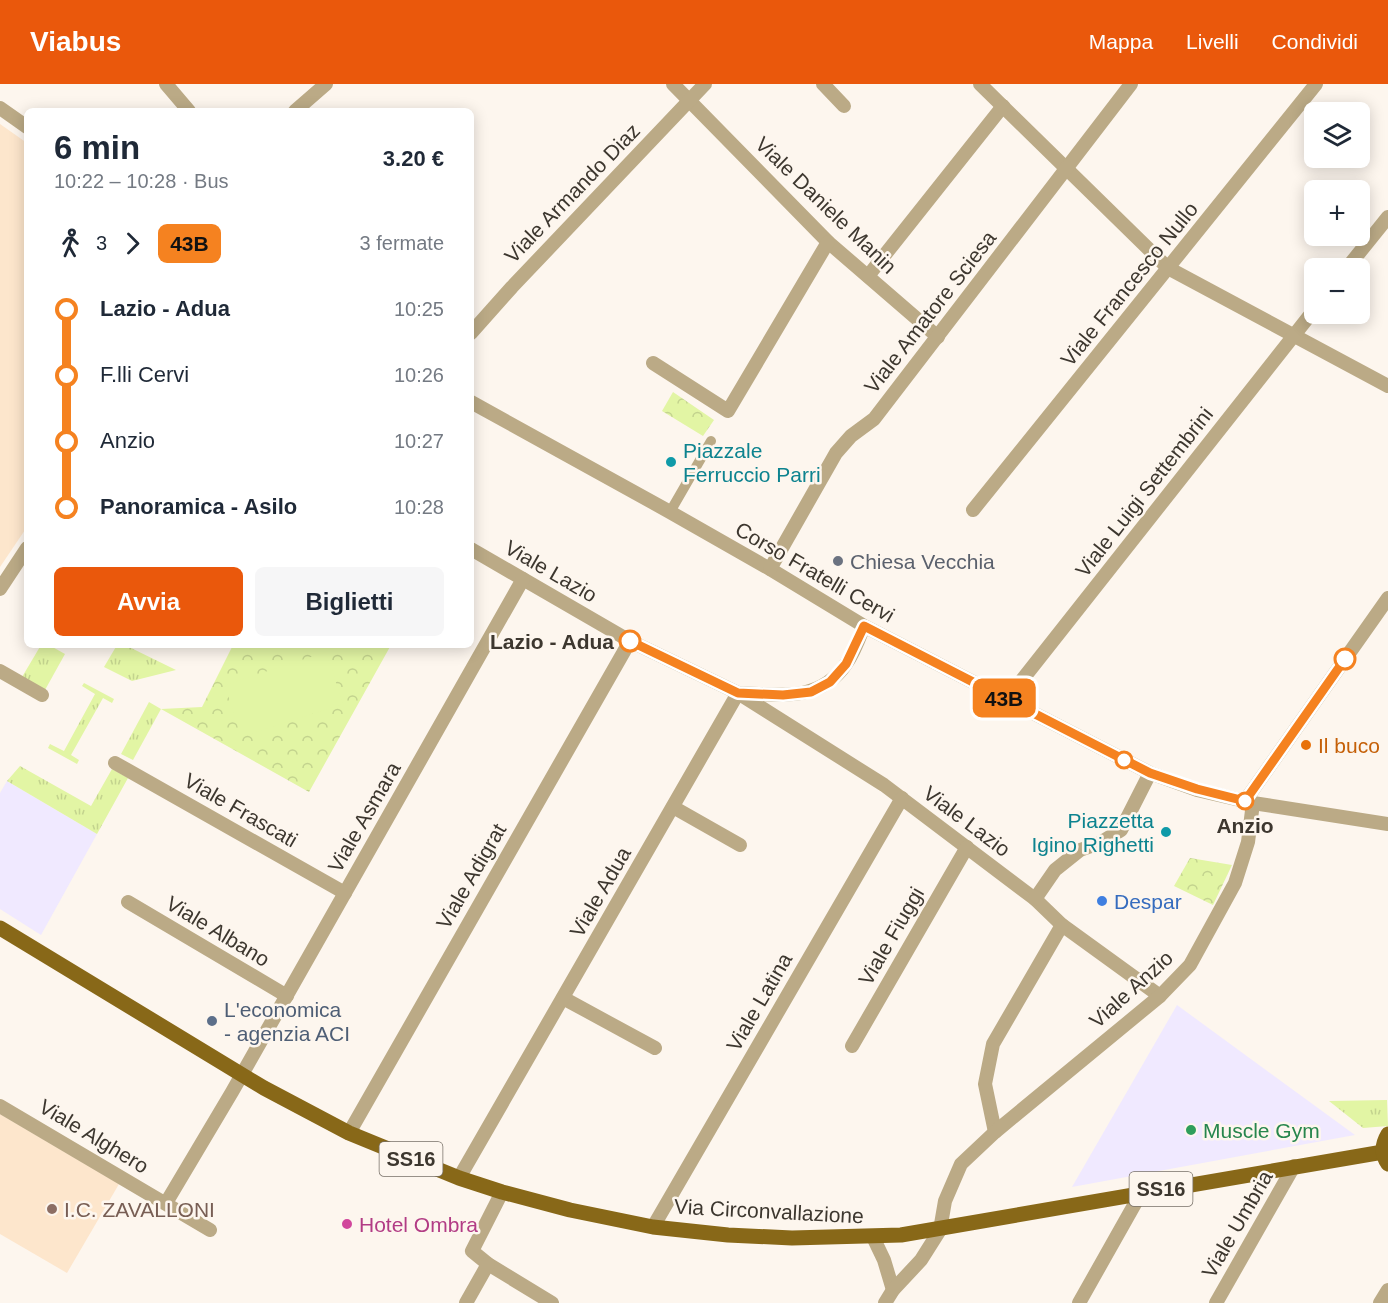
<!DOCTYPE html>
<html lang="it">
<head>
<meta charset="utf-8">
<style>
	:root { --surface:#fff; --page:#f6f6f7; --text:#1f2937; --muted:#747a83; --accent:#ea580c }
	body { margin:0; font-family:Arial,sans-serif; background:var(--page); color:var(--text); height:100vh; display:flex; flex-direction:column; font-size:22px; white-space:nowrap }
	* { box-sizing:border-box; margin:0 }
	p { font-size:20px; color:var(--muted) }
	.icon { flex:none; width:33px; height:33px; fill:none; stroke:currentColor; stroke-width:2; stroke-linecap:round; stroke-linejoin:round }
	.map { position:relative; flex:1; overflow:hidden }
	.details { position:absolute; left:24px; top:24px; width:450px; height:540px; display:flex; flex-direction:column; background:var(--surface); border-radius:9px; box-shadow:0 3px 15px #0003 }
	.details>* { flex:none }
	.badge { padding:0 12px; border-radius:9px; font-size:21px; line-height:39px }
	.tools { position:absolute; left:1304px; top:18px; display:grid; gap:12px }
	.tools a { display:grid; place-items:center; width:66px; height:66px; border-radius:9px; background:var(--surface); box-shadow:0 3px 15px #0003; font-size:30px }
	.map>.badge { position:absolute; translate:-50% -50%; box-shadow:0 0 0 3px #fff }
	.legs { display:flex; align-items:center; gap:9px; height:66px; padding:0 30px; font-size:20px }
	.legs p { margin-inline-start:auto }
	.overview { display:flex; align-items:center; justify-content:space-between; height:102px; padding:0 30px }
	h1 { font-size:33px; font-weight:600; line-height:45px }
	.button { display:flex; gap:12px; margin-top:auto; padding:12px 30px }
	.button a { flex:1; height:69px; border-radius:9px; background:var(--accent); color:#fff; font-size:24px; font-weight:600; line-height:69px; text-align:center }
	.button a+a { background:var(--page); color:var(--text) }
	ul { padding:0 30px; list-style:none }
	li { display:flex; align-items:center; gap:21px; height:66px; font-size:22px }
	li i { display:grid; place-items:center; width:9px; height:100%; margin:0 8px; background:currentColor }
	li i::after { content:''; width:15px; height:15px; margin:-8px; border:4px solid; border-radius:50%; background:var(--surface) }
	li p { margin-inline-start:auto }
	li:first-child i { background:linear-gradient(#0000 50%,currentColor 0) }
	li:last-child i { background:linear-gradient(currentColor 50%,#0000 0) }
	header { display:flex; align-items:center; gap:36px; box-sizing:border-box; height:84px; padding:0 30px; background:var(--accent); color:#fff }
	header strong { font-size:28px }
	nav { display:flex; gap:33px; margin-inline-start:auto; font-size:21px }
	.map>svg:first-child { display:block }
	.commercial { fill:#f0e9ff }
	.built { fill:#fde6cc }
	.grass { fill:url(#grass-tufts) }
	.park { fill:url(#park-crowns) }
	.pitch { fill:#e2f5a4 }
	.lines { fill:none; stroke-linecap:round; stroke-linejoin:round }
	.pedestrian { stroke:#bbaa86; stroke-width:10 }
	.minor { stroke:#bbaa86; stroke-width:14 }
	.primary { stroke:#886818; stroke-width:15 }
	.line-1-casing { stroke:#fff; stroke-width:14 }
	.line-1 { stroke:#f58220; stroke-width:9 }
	.culture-dot { fill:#0f9aa8; stroke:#fdf6ee; stroke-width:2 }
	.worship-dot { fill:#6b7280; stroke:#fdf6ee; stroke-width:2 }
	.stop-1-dot { fill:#fff; stroke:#f58220; stroke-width:3 }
	.food-dot { fill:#e8710a; stroke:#fdf6ee; stroke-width:2 }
	.shop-dot { fill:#3f7fe0; stroke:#fdf6ee; stroke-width:2 }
	.service-dot { fill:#5c6f8a; stroke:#fdf6ee; stroke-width:2 }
	.leisure-dot { fill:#2e9e5b; stroke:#fdf6ee; stroke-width:2 }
	.education-dot { fill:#8d6e63; stroke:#fdf6ee; stroke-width:2 }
	.hotel-dot { fill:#d1479c; stroke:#fdf6ee; stroke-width:2 }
	.labels { text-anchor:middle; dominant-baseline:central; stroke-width:5; stroke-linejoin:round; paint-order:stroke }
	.shield { fill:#fdf6ee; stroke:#777068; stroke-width:1.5 }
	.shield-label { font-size:20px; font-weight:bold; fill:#3d372f }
	.street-label { font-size:21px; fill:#3d372f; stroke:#fdf6ee }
	.culture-label { font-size:21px; fill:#0d838f; stroke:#fdf6ee; text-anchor:start }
	.worship-label { font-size:21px; fill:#5b616d; stroke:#fdf6ee; text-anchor:start }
	.stop-label { font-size:21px; font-weight:bold; fill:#3d372f; stroke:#fdf6ee; text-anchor:end }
	.food-label { font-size:21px; fill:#c56008; stroke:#fdf6ee; text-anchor:start }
	.shop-label { font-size:21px; fill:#366cbe; stroke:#fdf6ee; text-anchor:start }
	.service-label { font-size:21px; fill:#4e5e75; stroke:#fdf6ee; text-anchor:start }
	.leisure-label { font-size:21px; fill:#27864d; stroke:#fdf6ee; text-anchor:start }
	.education-label { font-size:21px; fill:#785e54; stroke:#fdf6ee; text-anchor:start }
	.hotel-label { font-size:21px; fill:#b23c85; stroke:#fdf6ee; text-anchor:start }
</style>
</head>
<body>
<header>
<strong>Viabus</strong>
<nav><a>Mappa</a><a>Livelli</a><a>Condividi</a></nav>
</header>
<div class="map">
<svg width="1388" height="1219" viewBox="0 0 1388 1219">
	<defs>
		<pattern id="grass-tufts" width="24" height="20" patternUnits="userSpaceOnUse" patternTransform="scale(1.5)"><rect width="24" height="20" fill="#e2f5a4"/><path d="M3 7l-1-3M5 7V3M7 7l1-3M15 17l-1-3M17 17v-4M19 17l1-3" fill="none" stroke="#c3d38e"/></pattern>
		<pattern id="park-crowns" width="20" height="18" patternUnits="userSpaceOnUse" patternTransform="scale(1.5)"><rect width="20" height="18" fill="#e2f5a4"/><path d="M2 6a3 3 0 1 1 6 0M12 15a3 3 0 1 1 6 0" fill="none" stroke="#c3d38e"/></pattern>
	</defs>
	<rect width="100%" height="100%" fill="#fdf6ee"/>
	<g class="commercial">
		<polygon points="7,697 97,750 41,851 0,825 0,709"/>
		<polygon points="1177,921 1355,1051 1072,1103"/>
	</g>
	<g class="built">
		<polygon points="0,40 27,59 27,443 0,483"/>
		<polygon points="0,1030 119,1100 67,1189 0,1150"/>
	</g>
	<g class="grass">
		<polygon points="41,561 49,561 65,570 45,606 22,593"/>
		<polygon points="117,561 125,561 176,586 132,597 104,583"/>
		<polygon points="84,599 114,615 112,619 103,614 71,671 79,676 77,680 48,664 50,660 64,667 95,610 82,602"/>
		<polygon points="149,618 161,625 133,676 121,670"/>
		<polygon points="20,682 91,722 112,685 128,694 97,750 7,697"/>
		<polygon points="1387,1016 1388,1042 1363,1044 1329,1017"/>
	</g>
	<g class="park">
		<polygon points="673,308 714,336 703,352 662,327"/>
		<polygon points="233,561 391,561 309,708 161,625 202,623"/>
		<polygon points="1190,774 1232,781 1213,821 1174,802"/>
	</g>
	<polygon class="pitch" points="326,568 343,620 241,653 225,601"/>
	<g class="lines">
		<polyline class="pedestrian" points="670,428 711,357"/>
		<g class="minor">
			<polyline points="166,0 189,27"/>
			<polyline points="673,0 828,158 938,253"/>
			<polyline points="823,0 844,22"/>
			<polyline points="980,0 1168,184 1388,302"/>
			<polyline points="0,24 27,43"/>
			<polyline points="295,27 326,0"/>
			<polyline points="1347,184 1388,133"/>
			<polyline points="868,192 1003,22"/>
			<polyline points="471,249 512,203 705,0"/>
			<polyline points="653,279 728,327 828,158"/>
			<polyline points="471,318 670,428 770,485 864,542 1150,689 1197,706 1253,719 1388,740"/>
			<polyline points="973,426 1316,0"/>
			<polyline points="471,465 630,557 738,609 884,701 1035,815 1062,841 1160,912"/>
			<polyline points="770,485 836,369 851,352 874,335 1131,0"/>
			<polyline points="0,505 27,464"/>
			<polyline points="0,587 42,611"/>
			<path d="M740,609C781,611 820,618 846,580C854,569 859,555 864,542"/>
			<polyline points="1007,615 1314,226"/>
			<polyline points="115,679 345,809"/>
			<polyline points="1245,717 1388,514"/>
			<polyline points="673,723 740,761"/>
			<polyline points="1035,815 1055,786 1080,766 1100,759 1121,746 1150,689"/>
			<polyline points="128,818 287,912"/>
			<polyline points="563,914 655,964"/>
			<polyline points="852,962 967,763"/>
			<polyline points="0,1022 210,1146"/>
			<polyline points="995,1048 985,1000 993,960 1062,841"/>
			<polyline points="349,1049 630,557"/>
			<polyline points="459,1094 738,609"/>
			<polyline points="502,1108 472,1167 488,1180 552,1219"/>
			<polyline points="166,1119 232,1008 523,495"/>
			<polyline points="653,1143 902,714"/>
			<polyline points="873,1153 884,1176 893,1206"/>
			<polyline points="466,1219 488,1180"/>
			<polyline points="885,1219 893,1206 921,1176 940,1146 945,1117 961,1080 995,1048 1160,912 1190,881 1235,799 1248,758 1253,719"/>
			<polyline points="1079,1219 1141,1109"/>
			<polyline points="1216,1219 1294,1082"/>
			<polyline points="1380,1219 1388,1206"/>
		</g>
		<g class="primary">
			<polyline points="0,844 264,1004 349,1049 459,1094 502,1108 570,1126 653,1143 728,1151 792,1154 901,1151 1383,1068"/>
			<path d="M1388,1050C1382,1060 1381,1070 1388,1080"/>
		</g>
	</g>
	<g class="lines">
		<g class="line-1-casing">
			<polyline id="line-1" points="630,557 738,609 783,611 811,608 830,598 846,580 864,542 1150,689 1197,705 1245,717 1345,575"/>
		</g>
		<use href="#line-1" class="line-1"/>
	</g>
	<g class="culture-dot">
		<circle cx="671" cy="378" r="6"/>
		<circle cx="1166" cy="748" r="6"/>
	</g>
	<circle class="worship-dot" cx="838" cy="477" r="6"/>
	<g class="stop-1-dot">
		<circle cx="630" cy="557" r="10"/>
		<circle cx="1345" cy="575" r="10"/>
		<circle cx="1124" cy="676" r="8"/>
		<circle cx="1245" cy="717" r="8"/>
	</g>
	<circle class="food-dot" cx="1306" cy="661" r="6"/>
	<circle class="shop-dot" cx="1102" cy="817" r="6"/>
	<circle class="service-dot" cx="212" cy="937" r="6"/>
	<circle class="leisure-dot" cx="1191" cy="1046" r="6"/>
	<circle class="education-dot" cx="52" cy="1125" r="6"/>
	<circle class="hotel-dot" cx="347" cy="1140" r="6"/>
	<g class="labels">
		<g class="shield">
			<rect x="379.5" y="1058" width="63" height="34" rx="4.5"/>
			<rect x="1129.5" y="1088" width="63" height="34" rx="4.5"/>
		</g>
		<g class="shield-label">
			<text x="411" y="1075">SS16</text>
			<text x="1161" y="1105">SS16</text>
		</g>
		<g class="street-label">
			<text transform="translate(572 109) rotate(-46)">Viale Armando Diaz</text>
			<text transform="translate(826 121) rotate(44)">Viale Daniele Manin</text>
			<text transform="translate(1129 200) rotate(-51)">Viale Francesco Nullo</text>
			<text transform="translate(930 228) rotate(-52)">Viale Amatore Sciesa</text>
			<text transform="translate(1144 408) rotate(-52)">Viale Luigi Settembrini</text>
			<text transform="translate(551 487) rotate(30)">Viale Lazio</text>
			<text transform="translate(815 488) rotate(30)">Corso Fratelli Cervi</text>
			<text transform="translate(241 726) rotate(30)">Viale Frascati</text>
			<text transform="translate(364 733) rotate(-60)">Viale Asmara</text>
			<text transform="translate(967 737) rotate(37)">Viale Lazio</text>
			<text transform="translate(471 792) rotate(-60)">Viale Adigrat</text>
			<text transform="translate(600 808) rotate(-60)">Viale Adua</text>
			<text transform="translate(218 847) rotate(31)">Viale Albano</text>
			<text transform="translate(891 852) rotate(-60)">Viale Fiuggi</text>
			<text transform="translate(1131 905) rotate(-42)">Viale Anzio</text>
			<text transform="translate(759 918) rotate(-60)">Viale Latina</text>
			<text transform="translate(94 1052) rotate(31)">Viale Alghero</text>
			<text transform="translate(769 1127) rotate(3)">Via Circonvallazione</text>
			<text transform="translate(1237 1140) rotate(-60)">Viale Umbria</text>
		</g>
		<g class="culture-label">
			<text x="683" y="366">Piazzale<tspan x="683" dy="24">Ferruccio Parri</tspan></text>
			<text x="1154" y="736" text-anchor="end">Piazzetta<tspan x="1154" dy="24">Igino Righetti</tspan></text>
		</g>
		<g class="worship-label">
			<text x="850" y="477">Chiesa Vecchia</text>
		</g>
		<g class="stop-label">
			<text x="614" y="557">Lazio - Adua</text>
			<text x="1245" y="741" text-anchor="middle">Anzio</text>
		</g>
		<g class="food-label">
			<text x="1318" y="661">Il buco</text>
		</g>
		<g class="shop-label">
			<text x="1114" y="817">Despar</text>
		</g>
		<g class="service-label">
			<text x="224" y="925">L'economica<tspan x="224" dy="24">- agenzia ACI</tspan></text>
		</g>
		<g class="leisure-label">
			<text x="1203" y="1046">Muscle Gym</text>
		</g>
		<g class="education-label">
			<text x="64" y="1125">I.C. ZAVALLONI</text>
		</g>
		<g class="hotel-label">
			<text x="359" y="1140">Hotel Ombra</text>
		</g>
	</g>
</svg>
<div class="tools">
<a><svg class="icon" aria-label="layers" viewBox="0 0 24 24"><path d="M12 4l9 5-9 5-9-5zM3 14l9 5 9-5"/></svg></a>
<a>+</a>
<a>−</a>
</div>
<b class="badge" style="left:1004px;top:614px;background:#f58220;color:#111">43B</b>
<section class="details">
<div class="overview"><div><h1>6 min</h1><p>10:22 – 10:28 · Bus</p></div><b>3.20 €</b></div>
<div class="legs"><svg class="icon" aria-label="walk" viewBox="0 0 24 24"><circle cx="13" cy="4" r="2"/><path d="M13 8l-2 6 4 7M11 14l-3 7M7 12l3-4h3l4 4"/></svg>3<svg class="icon" aria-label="forward" viewBox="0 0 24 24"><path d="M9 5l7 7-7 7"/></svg><b class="badge" style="background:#f58220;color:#111">43B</b><p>3 fermate</p></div>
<ul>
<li><i style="color:#f58220"></i><b>Lazio - Adua</b><p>10:25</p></li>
<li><i style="color:#f58220"></i><span>F.lli Cervi</span><p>10:26</p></li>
<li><i style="color:#f58220"></i><span>Anzio</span><p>10:27</p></li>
<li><i style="color:#f58220"></i><b>Panoramica - Asilo</b><p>10:28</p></li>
</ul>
<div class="button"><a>Avvia</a><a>Biglietti</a></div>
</section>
</div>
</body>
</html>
